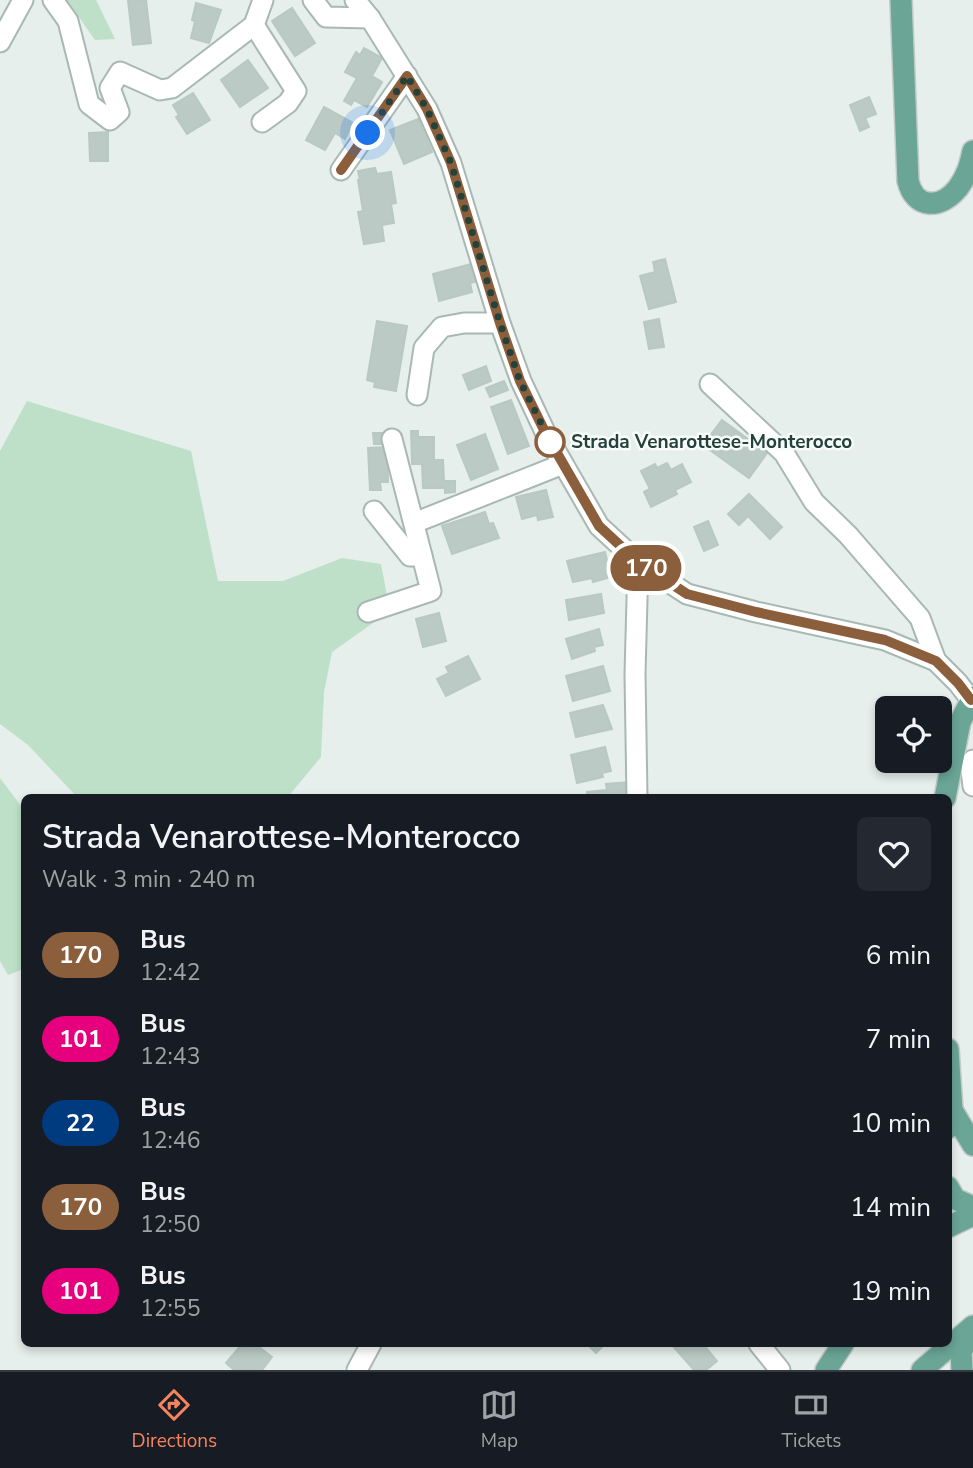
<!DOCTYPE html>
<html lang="en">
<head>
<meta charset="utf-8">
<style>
	:root { --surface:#171b24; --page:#242831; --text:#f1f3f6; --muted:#9ea1a6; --line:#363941; --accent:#f4845f }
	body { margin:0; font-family:"Nunito Sans",sans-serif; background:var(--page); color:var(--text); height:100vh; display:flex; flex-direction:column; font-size:26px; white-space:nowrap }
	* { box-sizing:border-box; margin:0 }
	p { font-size:23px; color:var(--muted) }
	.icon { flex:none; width:38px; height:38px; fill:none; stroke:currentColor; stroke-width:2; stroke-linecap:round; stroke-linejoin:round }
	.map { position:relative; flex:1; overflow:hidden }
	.panel { position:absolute; left:21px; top:794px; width:931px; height:553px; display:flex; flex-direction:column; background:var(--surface); border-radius:10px; box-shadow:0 4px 10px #0003 }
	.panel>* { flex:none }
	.badge { padding:0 14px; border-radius:23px; font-size:24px; line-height:46px }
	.fabs { position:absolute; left:875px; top:696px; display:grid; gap:14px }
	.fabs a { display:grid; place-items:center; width:77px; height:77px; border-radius:10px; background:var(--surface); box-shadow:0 4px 10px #0003; font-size:35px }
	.you { position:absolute; width:35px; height:35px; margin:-18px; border:5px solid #fff; border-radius:50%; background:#1a73e8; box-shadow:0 0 0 10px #1a73e833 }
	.map>.badge { position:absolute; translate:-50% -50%; box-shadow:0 0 0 4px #fff }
	.round { display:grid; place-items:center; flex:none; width:74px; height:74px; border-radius:10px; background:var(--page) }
	.overview { display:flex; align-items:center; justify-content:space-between; height:119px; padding:0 21px }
	h1 { font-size:33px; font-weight:600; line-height:52px }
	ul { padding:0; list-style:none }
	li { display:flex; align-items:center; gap:21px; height:84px; padding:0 21px }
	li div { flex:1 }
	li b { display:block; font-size:26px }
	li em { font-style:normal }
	li .badge { min-width:77px; font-weight:700; text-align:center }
	.menu { display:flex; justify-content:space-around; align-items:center; height:98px; border-top:2px solid var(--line); background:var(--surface); font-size:19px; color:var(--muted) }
	.menu a { display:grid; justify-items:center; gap:4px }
	.menu .current { color:var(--accent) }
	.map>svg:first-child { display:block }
	.green { fill:#bfe0c8 }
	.building { fill:#bbcac4; stroke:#b8c9c2; stroke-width:2 }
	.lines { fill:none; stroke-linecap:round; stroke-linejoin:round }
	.minor-casing { stroke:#a8b8b2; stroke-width:23 }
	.major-casing { stroke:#c2cac8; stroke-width:24 }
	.minor { stroke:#fff; stroke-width:19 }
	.major { stroke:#6aa596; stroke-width:21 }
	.line-casing { stroke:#fff; stroke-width:16 }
	.line { stroke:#8b5e3c; stroke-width:10 }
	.walk { stroke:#24423a; stroke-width:7; stroke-dasharray:0 12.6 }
	.stop-dot { fill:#fff; stroke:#8b5e3c; stroke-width:3.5 }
	.labels { text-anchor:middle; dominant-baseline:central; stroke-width:5; stroke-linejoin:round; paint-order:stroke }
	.stop-label { font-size:19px; font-weight:bold; fill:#24423a; stroke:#f7fbf9; text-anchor:start }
</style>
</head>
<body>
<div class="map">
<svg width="973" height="1370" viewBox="0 0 973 1370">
	<rect width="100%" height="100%" fill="#e6efeb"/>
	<g class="green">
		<polygon points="67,0 96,0 115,39 95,40"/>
		<polygon points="27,401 191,451 218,581 283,581 342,558 381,564 390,611 332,652 324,692 321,757 287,798 78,798 28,745 0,724 0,451"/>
		<polygon points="0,778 24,810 24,969 8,975 0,961"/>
	</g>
	<g class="building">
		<polygon points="128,0 146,0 151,43 133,45"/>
		<polygon points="196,3 221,10 209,43 191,38 195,21 192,20"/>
		<polygon points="292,8 315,43 295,56 272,21"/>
		<polygon points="364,48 382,58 372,76 382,82 367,107 354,100 351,105 344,101 357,78 345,72 356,52 360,55"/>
		<polygon points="248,60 268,88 240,107 221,80"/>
		<polygon points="193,93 210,120 187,134 176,117 179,115 173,105"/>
		<polygon points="869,97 876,114 865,118 869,127 860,131 850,105"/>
		<polygon points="324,107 353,123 345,139 335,133 325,150 306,140"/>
		<polygon points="418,119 432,152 404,164 390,130"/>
		<polygon points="108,132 108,161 90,161 89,133"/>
		<polygon points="375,168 377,174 391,172 396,203 391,204 394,223 382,225 384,241 364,244 358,212 363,211 358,180 360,180 358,171"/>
		<polygon points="665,259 676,302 649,309 640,276 655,272 653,262"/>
		<polygon points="479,262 483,280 470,283 472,292 439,301 433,274"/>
		<polygon points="659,319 664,347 649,349 644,322"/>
		<polygon points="377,321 407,326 396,391 374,387 375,382 367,380"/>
		<polygon points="486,366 491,381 469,390 463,375"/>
		<polygon points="504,381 508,390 490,397 486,388"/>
		<polygon points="511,400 529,446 508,454 491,407"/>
		<polygon points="722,420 767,453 749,478 703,445"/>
		<polygon points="411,431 418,431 418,437 434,437 434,460 443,460 444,481 455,481 455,492 445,493 445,488 423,488 422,464 412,464"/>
		<polygon points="373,433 389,433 389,444 374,444"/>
		<polygon points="485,434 498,469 471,480 457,445"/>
		<polygon points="387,447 388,482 380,482 381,490 370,490 368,448"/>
		<polygon points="667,463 671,470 682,464 691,482 675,490 677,494 651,507 644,492 650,489 641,471 655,464 657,468"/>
		<polygon points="546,490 553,517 538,520 537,515 522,519 516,497"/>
		<polygon points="749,494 782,527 770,539 748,516 739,525 728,514"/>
		<polygon points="485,512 489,524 493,523 499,538 452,554 442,526"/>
		<polygon points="708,521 718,545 704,551 694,527"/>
		<polygon points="605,552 611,577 593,582 592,578 573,582 567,561"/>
		<polygon points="601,594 604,613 569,620 566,600"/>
		<polygon points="439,613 446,641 423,647 416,619"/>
		<polygon points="599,629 603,645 594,647 595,651 572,659 566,639"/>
		<polygon points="468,656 480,679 446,696 437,679 449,673 446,667"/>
		<polygon points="603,666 610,691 573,701 566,676"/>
		<polygon points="603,705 612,729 576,737 570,713"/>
		<polygon points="605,747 611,771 602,773 603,777 577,783 571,755"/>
		<polygon points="630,782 631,795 626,796 626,798 587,798 587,792 607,790 606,784"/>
		<polygon points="242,1344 255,1344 272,1357 262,1370 234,1370 226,1363"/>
		<polygon points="587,1344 605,1344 596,1353"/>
		<polygon points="671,1344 703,1344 717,1361 706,1370 694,1370"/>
	</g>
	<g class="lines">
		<g class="minor-casing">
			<g id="minor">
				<polyline points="53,0 68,21 89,104 110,120 119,112 110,88 120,72 160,90 172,88 254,25 263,0"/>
				<polyline points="313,0 326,17 370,18"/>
				<polyline points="355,0 370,18 427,109 451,163 500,323 521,381 546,434 599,526 638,562 687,594 756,612 885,640 936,661 958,683 971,700"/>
				<polyline points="254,25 296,91 288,103 262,122"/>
				<polyline points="0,42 23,0"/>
				<polyline points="341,170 407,76"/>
				<polyline points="710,384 784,453 814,502 848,535 920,618 936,661"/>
				<polyline points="417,395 424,348 442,327 464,323 500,323"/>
				<polyline points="374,511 410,556 422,556"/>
				<polyline points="414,523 563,464"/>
				<polyline points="368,612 431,591 392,439"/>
				<polyline points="973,760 971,770 973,786"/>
				<polyline points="637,798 635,674 638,562"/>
				<polyline points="759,1344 780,1370"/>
				<polyline points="357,1370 371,1344"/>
			</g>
		</g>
		<g class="major-casing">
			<g id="major">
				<path d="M901,0L908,181C915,210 941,209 958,188C967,176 970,165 973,151"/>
				<polyline points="945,798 960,722 973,697"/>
				<polyline points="948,1049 952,1110 948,1128"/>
				<polyline points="952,1110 973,1145"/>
				<polyline points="948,1187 955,1199 973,1207"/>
				<polyline points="948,1227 973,1215"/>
				<polyline points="826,1370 843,1344"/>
				<polyline points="922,1370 973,1326"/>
				<polyline points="962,1370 961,1351 973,1333"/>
			</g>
		</g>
		<use href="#minor" class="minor"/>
		<use href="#major" class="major"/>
	</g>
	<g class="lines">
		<g class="line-casing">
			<polyline id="line" points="341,170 407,76 427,109 451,163 500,323 520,381 546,434 599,526 638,562 687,594 756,612 885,640 936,661 958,683 971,700"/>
		</g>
		<use href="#line" class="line"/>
		<polyline class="walk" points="368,133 407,76 427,109 451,163 500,323 520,381 554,449 550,442"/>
	</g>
	<circle class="stop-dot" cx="550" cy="442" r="14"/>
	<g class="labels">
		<g class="stop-label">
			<text x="571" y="442">Strada Venarottese-Monterocco</text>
		</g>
	</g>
</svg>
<div class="fabs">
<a><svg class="icon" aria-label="locate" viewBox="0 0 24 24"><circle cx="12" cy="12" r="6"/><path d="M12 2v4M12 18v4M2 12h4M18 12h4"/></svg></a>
</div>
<div class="you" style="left:368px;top:133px"></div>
<b class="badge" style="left:646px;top:568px;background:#8b5e3c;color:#fff">170</b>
<section class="panel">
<div class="overview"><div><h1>Strada Venarottese-Monterocco</h1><p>Walk · 3 min · 240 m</p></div><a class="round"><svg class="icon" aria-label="heart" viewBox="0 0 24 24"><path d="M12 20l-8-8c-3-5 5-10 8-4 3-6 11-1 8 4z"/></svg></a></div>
<ul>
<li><span class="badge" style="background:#8b5e3c;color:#fff">170</span><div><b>Bus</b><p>12:42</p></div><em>6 min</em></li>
<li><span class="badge" style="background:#e6007e;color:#fff">101</span><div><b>Bus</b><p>12:43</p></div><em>7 min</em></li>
<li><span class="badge" style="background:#003b80;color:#fff">22</span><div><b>Bus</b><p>12:46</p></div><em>10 min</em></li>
<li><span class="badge" style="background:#8b5e3c;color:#fff">170</span><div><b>Bus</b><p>12:50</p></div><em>14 min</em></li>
<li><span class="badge" style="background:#e6007e;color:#fff">101</span><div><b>Bus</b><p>12:55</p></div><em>19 min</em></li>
</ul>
</section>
</div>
<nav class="menu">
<a class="current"><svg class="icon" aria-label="directions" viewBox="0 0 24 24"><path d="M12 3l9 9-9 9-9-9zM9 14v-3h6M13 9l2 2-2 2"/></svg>Directions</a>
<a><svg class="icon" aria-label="map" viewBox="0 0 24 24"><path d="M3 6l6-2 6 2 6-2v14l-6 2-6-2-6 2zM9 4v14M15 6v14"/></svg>Map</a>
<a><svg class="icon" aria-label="tickets" viewBox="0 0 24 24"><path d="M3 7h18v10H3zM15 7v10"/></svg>Tickets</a>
</nav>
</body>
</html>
